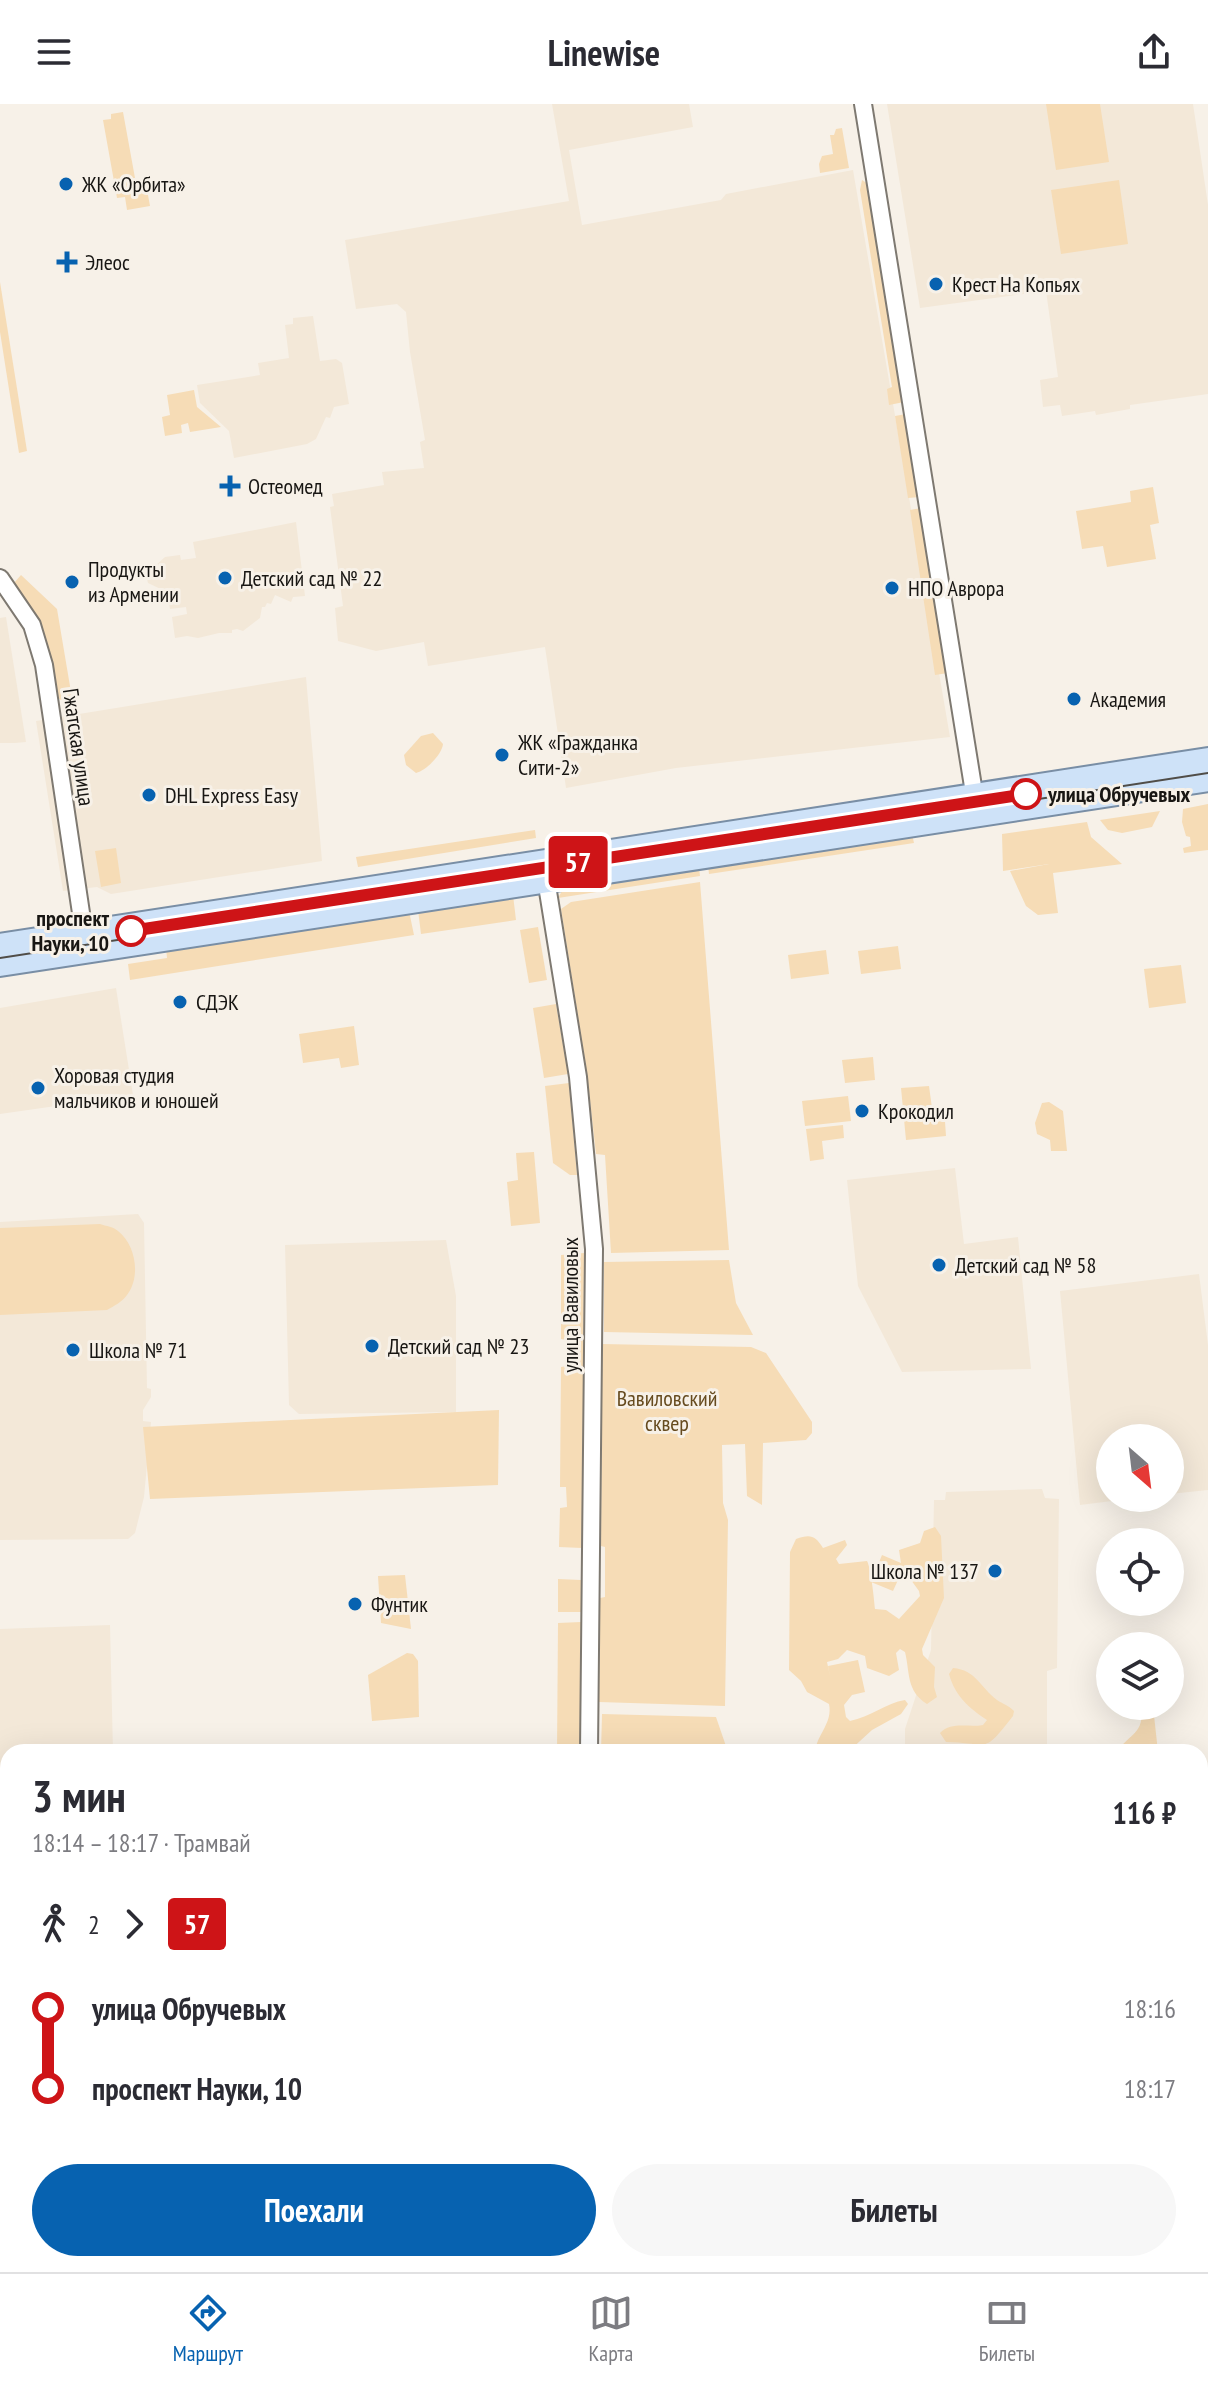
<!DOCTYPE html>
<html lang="ru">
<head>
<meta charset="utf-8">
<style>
	:root { --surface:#fff; --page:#f7f7f7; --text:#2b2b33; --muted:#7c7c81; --line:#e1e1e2; --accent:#0762b0 }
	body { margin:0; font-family:"PT Sans Narrow",sans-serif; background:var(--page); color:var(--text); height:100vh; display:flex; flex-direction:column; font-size:30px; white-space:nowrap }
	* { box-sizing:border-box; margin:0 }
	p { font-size:26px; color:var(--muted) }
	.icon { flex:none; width:44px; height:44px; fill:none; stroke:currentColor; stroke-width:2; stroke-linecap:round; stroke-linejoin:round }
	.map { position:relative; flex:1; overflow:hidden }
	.side { position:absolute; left:0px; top:1640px; width:1208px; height:528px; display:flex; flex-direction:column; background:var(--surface); border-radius:24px 24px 0 0; box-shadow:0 8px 32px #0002 }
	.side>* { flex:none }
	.badge { padding:0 16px; border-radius:6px; font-size:28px; line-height:52px }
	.needle { width:52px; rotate:152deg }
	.controls { position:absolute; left:1096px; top:1320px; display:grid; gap:16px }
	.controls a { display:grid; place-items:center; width:88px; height:88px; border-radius:50%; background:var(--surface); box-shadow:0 8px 32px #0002; font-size:40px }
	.map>.badge { position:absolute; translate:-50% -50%; box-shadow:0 0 0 4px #fff }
	.legs { display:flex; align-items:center; gap:12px; height:88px; padding:0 32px; font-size:26px }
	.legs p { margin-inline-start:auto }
	.summary { display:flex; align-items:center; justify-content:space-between; height:136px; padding:0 32px }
	h1 { font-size:44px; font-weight:600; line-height:60px }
	.cta { display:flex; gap:16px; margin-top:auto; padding:16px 32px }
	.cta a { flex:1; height:92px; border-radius:48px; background:var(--accent); color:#fff; font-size:32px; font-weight:600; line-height:92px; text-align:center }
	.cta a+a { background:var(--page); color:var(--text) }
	ul { padding:0 32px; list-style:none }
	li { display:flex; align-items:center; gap:28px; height:80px; font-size:30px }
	li i { display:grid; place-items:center; width:12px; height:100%; margin:0 10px; background:currentColor }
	li i::after { content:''; width:20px; height:20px; margin:-10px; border:6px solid; border-radius:50%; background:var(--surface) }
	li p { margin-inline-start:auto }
	li:first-child i { background:linear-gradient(#0000 50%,currentColor 0) }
	li:last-child i { background:linear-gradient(currentColor 50%,#0000 0) }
	header { display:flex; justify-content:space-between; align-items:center; height:104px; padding:0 32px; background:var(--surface); font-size:36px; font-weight:600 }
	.dock { display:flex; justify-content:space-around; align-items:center; height:112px; border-top:2px solid var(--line); background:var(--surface); font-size:22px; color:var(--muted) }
	.dock a { display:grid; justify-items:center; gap:4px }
	.dock .selected { color:var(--accent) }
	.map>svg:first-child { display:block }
	.built { fill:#f3e8d8 }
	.green { fill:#f6dcb6 }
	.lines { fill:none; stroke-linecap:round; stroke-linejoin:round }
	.minor-casing { stroke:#7e7971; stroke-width:20 }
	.major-casing { stroke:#798ea5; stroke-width:26 }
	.minor { stroke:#fff; stroke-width:16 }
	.major { stroke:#cee2f8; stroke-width:22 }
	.tram { stroke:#504d48; stroke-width:2 }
	.line-1-casing { stroke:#fff; stroke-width:18 }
	.line-1 { stroke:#ce1417; stroke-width:12 }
	.poi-dot { fill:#0762b0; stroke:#f7f1e8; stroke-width:3 }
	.stop-1-dot { fill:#fff; stroke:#ce1417; stroke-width:4 }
	.labels { text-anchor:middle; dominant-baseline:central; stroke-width:6; stroke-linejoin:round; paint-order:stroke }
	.poi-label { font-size:22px; fill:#181613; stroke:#f7f1e8; text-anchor:start }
	.street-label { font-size:22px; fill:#181613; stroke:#f7f1e8 }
	.stop-label { font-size:22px; font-weight:bold; fill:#181613; stroke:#f7f1e8; text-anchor:start }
	.park-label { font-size:22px; fill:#664b1f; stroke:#f7f1e8 }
</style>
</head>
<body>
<header><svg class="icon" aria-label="menu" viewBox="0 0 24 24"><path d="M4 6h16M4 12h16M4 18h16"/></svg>Linewise<svg class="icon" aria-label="share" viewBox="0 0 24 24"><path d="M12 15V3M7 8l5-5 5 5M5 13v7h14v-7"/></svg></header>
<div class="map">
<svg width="1208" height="2168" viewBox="0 0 1208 2168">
	<rect width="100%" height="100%" fill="#f7f1e8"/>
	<g class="built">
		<polygon points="552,0 689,0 693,23 569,46 582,121 721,96 726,90 853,66 950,633 676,664 566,684 545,543 428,562 424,538 376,547 338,537 335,504 343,502 330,403 334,402 332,390 384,381 382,368 424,364 420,338 425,336 410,248 406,208 397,200 356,205 345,136 569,97"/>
		<polygon points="887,0 1193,0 1208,101 1208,290 1130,301 1130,305 1096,311 1095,307 1062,312 1060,301 1043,303 1040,276 1058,273 1046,187 920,204"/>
		<polygon points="313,212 320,257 336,255 342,259 349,300 334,303 330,314 326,313 316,335 307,340 234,354 229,327 200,299 197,281 260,271 258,259 289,254 285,221 293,220 293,214"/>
		<polygon points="296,418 305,492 293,493 291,498 275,491 271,500 267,499 265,503 262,503 260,514 243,527 237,525 232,526 232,529 219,529 198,534 187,532 175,534 172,513 187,510 186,503 170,505 167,488 148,479 146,470 165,453 180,451 181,456 196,454 193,438"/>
		<polygon points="6,513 26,638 15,639 0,639 0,514"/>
		<polygon points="306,573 322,757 111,790 97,783 63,787 36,617"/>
		<polygon points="116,884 133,991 0,1010 0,904"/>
		<polygon points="955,1064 964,1140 1018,1133 1031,1265 902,1268 858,1182 847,1076"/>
		<polygon points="138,1110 144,1119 147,1284 151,1285 151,1293 143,1306 143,1317 151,1318 144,1393 135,1429 128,1435 0,1436 0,1118"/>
		<polygon points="446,1136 456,1192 456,1308 299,1310 289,1301 285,1141"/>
		<polygon points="1199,1170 1208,1241 1208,1386 1170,1390 1170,1334 1110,1334 1110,1394 1136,1394 1080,1401 1060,1187"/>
		<polygon points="1042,1385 1045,1394 1059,1395 1057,1564 1047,1567 1047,1648 905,1648 905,1625 931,1546 934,1396 945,1396 946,1388"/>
		<polygon points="110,1521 113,1648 8,1648 8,1725 0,1725 0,1525"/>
		<polygon points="1208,1783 1208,2150 1200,2150 1200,1784"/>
		<rect x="452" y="2160" width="91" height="8"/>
		<polygon points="728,2160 996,2160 995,2168 728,2168"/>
	</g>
	<g class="green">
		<polygon points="1046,0 1100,0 1109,58 1056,66"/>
		<polygon points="123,8 137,85 143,90 148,91 150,102 127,106 125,93 117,94 103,16 111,15 111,10"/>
		<polygon points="842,24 849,64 820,69 819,60 822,52 833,50 830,31 834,31 836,25"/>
		<polygon points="862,76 868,80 904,298 889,301 887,285 892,283 860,86"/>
		<polygon points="1119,76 1128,140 1061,150 1051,86"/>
		<polygon points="0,178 27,347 19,349 0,228"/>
		<polygon points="194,286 197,303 221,323 190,328 188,319 181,321 182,329 165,332 162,313 170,311 167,291"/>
		<polygon points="906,310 920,393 908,394 895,312"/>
		<polygon points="1153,383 1159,419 1150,421 1156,455 1107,463 1103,442 1082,445 1076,407 1131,398 1130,387"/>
		<polygon points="921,404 948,569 935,571 910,406"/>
		<polygon points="21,471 57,505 72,594 61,596 54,591 35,512 14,479"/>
		<path d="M433,629L443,640C442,650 427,666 416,669L406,661L404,651L421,632Z"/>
		<polygon points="1208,700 1208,746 1184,749 1183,744 1191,742 1190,733 1186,732 1182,718 1183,705"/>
		<polygon points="1160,707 1152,723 1122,729 1108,726 1100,716"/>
		<polygon points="1087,718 1091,733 1122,760 1053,769 1058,809 1038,811 1026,802 1010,767 1049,760 1003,767 1002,730"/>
		<polygon points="535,726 536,734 358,763 356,753"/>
		<polygon points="912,730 914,739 709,770 708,761"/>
		<polygon points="116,744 121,779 101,783 95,747"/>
		<polygon points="699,763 700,772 558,794 562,787 569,782"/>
		<polygon points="700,778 729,1146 611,1149 605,1051 596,1050 587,970 561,805 571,798"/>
		<polygon points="513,791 516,816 421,830 418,806"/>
		<polygon points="409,807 414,831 130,876 128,860 167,854 166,844"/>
		<polygon points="538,823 547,876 529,879 520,826"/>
		<polygon points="898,842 901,865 861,870 858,847"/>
		<polygon points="826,846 829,870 791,875 788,851"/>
		<polygon points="1181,861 1186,899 1149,904 1144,865"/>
		<polygon points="556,900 568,970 544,974 533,904"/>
		<polygon points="354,922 359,961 341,964 339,954 303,959 299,930"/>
		<polygon points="873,953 875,976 845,979 842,956"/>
		<polygon points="569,979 577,1071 570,1071 553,1059 545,982"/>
		<polygon points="929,982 932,1004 944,1003 946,1032 906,1036 901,984"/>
		<polygon points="848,992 851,1017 805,1022 802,997"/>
		<polygon points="1049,998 1063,1007 1067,1047 1051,1047 1050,1036 1037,1030 1035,1019 1042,999"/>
		<polygon points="843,1021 844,1034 822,1037 824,1055 810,1057 806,1025"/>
		<polygon points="534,1048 540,1119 511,1122 507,1078 518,1076 516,1049"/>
		<path d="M100,1120C106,1122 114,1123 118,1127C136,1141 141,1173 127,1191C122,1198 114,1202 107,1206L0,1211V1124Z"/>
		<polygon points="584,1149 582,1444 559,1443 560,1404 567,1403 566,1383 560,1383 561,1263 567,1262 567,1236 561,1235 561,1151"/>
		<polygon points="729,1156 736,1199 753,1231 604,1228 604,1158"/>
		<polygon points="602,1240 751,1243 766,1249 812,1318 812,1329 806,1336 763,1339 762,1401 747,1392 745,1340 722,1341 723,1399 728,1416 725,1602 599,1598 600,1494 605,1493 605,1443 601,1442"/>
		<polygon points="499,1306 498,1381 150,1395 143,1323"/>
		<path d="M935,1423L941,1432L944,1494L922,1545L923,1551L935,1563L934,1583L937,1593L927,1600C906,1587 910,1568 905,1548L900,1545L896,1549L899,1566L889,1572L867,1564L865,1552L847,1546L838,1555L827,1558L830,1572L828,1562L858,1556L865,1588L852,1591L844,1601L846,1613L850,1617C870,1613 886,1599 905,1596L908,1600L901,1610L872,1626L848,1648H815C817,1630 833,1619 829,1600L807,1588L801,1577L789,1566L790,1448L796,1435C810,1430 815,1431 823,1444L845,1436L847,1441L836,1455L839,1460L867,1457C871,1464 874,1495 875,1505L886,1506L899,1515L920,1492L919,1487L903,1465L893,1487L871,1478L882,1451L901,1459L899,1446L920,1439L924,1427Z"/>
		<polygon points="405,1471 411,1525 381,1519 378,1472"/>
		<polygon points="558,1475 581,1476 581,1508 558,1508"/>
		<polygon points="581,1518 580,1648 557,1648 558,1519"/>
		<polygon points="407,1549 413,1550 418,1557 419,1613 372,1617 368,1571"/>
		<path d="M953,1564C976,1566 980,1583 997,1596C1003,1600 1008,1601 1014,1607L1013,1612C982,1651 992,1639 946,1638L940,1629C952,1617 968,1624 983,1621L987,1616C969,1604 955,1592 949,1570Z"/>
		<path d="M1141,1602H1153L1158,1648H1117C1129,1629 1145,1631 1141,1602Z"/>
		<polygon points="602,1610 716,1613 728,1648 601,1648"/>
		<rect x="594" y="2160" width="132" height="8"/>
	</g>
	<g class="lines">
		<g class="minor-casing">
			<g id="minor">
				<polyline points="863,0 976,701"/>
				<polyline points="0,474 32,521 44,561 84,829"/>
				<polyline points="545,769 578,973 594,1145 589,1648"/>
				<polyline points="583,2168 584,2160"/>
			</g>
		</g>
		<g class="major-casing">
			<g id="major">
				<polyline points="0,841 1208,655"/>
				<polyline points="0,861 1208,676"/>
			</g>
		</g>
		<use href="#minor" class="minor"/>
		<use href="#major" class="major"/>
		<polyline class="tram" points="0,854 1208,669"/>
	</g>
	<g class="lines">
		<g class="line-1-casing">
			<polyline id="line-1" points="131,827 1026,690"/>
		</g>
		<use href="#line-1" class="line-1"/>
	</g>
	<g class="poi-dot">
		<circle cx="66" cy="80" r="8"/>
		<path d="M63 146h8v8h8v8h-8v8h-8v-8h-8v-8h8z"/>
		<circle cx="936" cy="180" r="8"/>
		<path d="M226 370h8v8h8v8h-8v8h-8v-8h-8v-8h8z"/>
		<circle cx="225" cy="474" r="8"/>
		<circle cx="72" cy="478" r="8"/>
		<circle cx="892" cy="484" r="8"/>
		<circle cx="1074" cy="595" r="8"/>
		<circle cx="502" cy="651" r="8"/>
		<circle cx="149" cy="691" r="8"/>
		<circle cx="180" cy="898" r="8"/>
		<circle cx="38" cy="984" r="8"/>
		<circle cx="862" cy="1007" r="8"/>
		<circle cx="939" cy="1161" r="8"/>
		<circle cx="372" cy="1242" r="8"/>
		<circle cx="73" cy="1246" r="8"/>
		<circle cx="995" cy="1467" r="8"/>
		<circle cx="355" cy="1500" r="8"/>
	</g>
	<g class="stop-1-dot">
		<circle cx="1026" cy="690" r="14"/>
		<circle cx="131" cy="827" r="14"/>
	</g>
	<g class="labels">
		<g class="poi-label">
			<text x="82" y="80">ЖК «Орбита»</text>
			<text x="85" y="158">Элеос</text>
			<text x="952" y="180">Крест На Копьях</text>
			<text x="248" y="382">Остеомед</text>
			<text x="88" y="465">Продукты<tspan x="88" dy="25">из Армении</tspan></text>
			<text x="241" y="474">Детский сад № 22</text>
			<text x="908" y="484">НПО Аврора</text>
			<text x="1090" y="595">Академия</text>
			<text x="518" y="638">ЖК «Гражданка<tspan x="518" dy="25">Сити-2»</tspan></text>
			<text x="165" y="691">DHL Express Easy</text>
			<text x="196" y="898">СДЭК</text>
			<text x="54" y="971">Хоровая студия<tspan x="54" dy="25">мальчиков и юношей</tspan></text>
			<text x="878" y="1007">Крокодил</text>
			<text x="955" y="1161">Детский сад № 58</text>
			<text x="388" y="1242">Детский сад № 23</text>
			<text x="89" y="1246">Школа № 71</text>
			<text x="979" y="1467" text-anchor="end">Школа № 137</text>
			<text x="371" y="1500">Фунтик</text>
		</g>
		<g class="street-label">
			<text transform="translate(79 643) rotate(82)">Гжатская улица</text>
			<text transform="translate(570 1201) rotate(-90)">улица Вавиловых</text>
		</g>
		<g class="stop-label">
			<text x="1048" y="690">улица Обручевых</text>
			<text x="109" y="814" text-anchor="end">проспект<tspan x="109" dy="25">Науки, 10</tspan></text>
		</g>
		<g class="park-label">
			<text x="667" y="1294">Вавиловский<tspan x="667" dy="25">сквер</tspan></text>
		</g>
	</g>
</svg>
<div class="controls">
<a><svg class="needle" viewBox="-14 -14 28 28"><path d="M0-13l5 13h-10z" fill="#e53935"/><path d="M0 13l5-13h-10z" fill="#7c7c81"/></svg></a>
<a><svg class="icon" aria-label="locate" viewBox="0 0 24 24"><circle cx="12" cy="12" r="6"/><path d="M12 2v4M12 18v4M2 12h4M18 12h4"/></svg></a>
<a><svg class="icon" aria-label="layers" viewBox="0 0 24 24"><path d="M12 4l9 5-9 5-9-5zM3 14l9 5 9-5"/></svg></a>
</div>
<b class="badge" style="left:578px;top:758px;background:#ce1417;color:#fff">57</b>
<section class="side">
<div class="summary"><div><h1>3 мин</h1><p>18:14 – 18:17 · Трамвай</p></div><b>116 ₽</b></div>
<div class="legs"><svg class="icon" aria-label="walk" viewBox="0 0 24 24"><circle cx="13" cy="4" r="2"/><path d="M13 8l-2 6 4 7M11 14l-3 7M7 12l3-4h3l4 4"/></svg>2<svg class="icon" aria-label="forward" viewBox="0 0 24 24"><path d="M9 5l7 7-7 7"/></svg><b class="badge" style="background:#ce1417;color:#fff">57</b></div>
<ul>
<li><i style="color:#ce1417"></i><b>улица Обручевых</b><p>18:16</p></li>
<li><i style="color:#ce1417"></i><b>проспект Науки, 10</b><p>18:17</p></li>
</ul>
<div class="cta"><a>Поехали</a><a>Билеты</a></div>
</section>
</div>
<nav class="dock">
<a class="selected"><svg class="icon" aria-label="directions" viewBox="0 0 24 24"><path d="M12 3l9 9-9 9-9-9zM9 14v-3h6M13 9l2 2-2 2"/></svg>Маршрут</a>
<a><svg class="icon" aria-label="map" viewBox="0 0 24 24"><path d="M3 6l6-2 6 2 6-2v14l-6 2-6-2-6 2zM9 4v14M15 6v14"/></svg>Карта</a>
<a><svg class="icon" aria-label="tickets" viewBox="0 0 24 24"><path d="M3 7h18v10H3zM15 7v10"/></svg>Билеты</a>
</nav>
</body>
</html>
